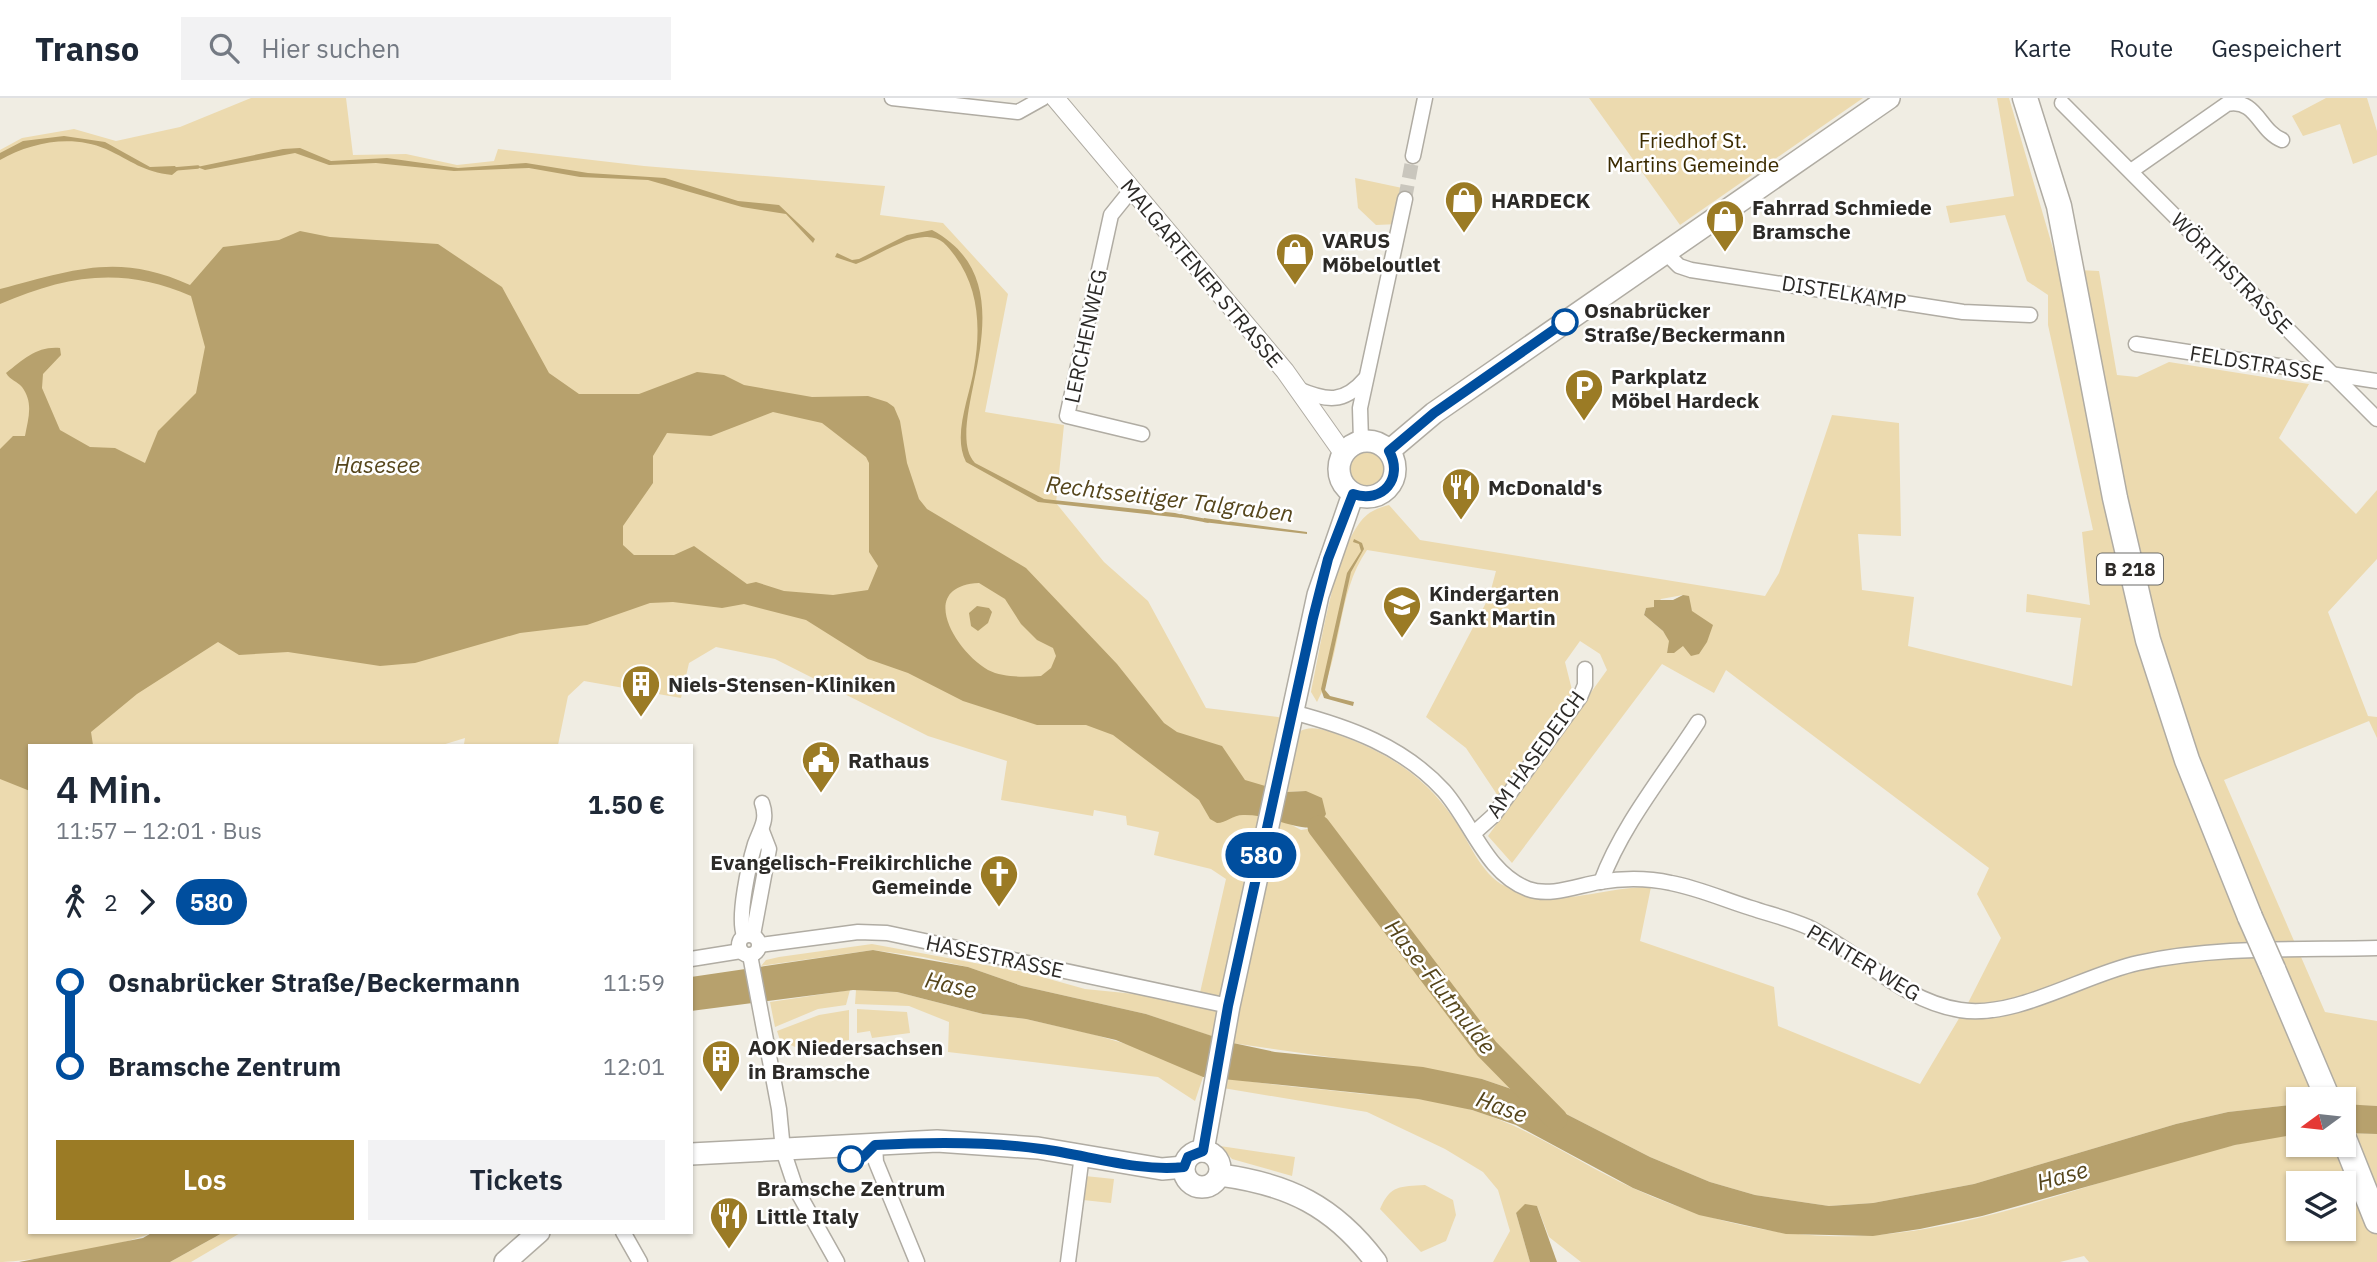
<!DOCTYPE html>
<html lang="de">
<head>
<meta charset="utf-8">
<style>
	:root { --surface:#fff; --page:#f2f2f3; --text:#1f2937; --muted:#747a83; --line:#e0e1e3; --accent:#9b7b25 }
	body { margin:0; font-family:"IBM Plex Sans",sans-serif; background:var(--page); color:var(--text); height:100vh; display:flex; flex-direction:column; font-size:26px; white-space:nowrap }
	* { box-sizing:border-box; margin:0 }
	p { font-size:23px; color:var(--muted) }
	.icon { flex:none; width:38px; height:38px; fill:none; stroke:currentColor; stroke-width:2; stroke-linecap:round; stroke-linejoin:round }
	.map { position:relative; flex:1; overflow:hidden }
	.drawer { position:absolute; left:28px; top:646px; width:665px; height:490px; display:flex; flex-direction:column; background:var(--surface); border-radius:0px; box-shadow:0 2px 5px #0004 }
	.drawer>* { flex:none }
	.badge { padding:0 14px; border-radius:23px; font-size:24px; line-height:46px }
	.needle { width:46px; rotate:255deg }
	.buttons { position:absolute; left:2286px; top:989px; display:grid; gap:14px }
	.buttons a { display:grid; place-items:center; width:70px; height:70px; border-radius:0px; background:var(--surface); box-shadow:0 2px 5px #0004; font-size:35px }
	.map>.badge { position:absolute; translate:-50% -50%; box-shadow:0 0 0 4px #fff }
	.legs { display:flex; align-items:center; gap:10px; height:77px; padding:0 28px; font-size:23px }
	.legs p { margin-inline-start:auto }
	.summary { display:flex; align-items:center; justify-content:space-between; height:119px; padding:0 28px }
	h1 { font-size:38px; font-weight:600; line-height:52px }
	.primary-button { display:flex; gap:14px; margin-top:auto; padding:14px 28px }
	.primary-button a { flex:1; height:80px; border-radius:0px; background:var(--accent); color:#fff; font-size:28px; font-weight:600; line-height:80px; text-align:center }
	.primary-button a+a { background:var(--page); color:var(--text) }
	ul { padding:0 28px; list-style:none }
	li { display:flex; align-items:center; gap:24px; height:84px; font-size:26px }
	li i { display:grid; place-items:center; width:10px; height:100%; margin:0 9px; background:currentColor }
	li i::after { content:''; width:18px; height:18px; margin:-9px; border:5px solid; border-radius:50%; background:var(--surface) }
	li p { margin-inline-start:auto }
	li:first-child i { background:linear-gradient(#0000 50%,currentColor 0) }
	li:last-child i { background:linear-gradient(currentColor 50%,#0000 0) }
	header { display:flex; align-items:center; gap:42px; box-sizing:border-box; height:98px; padding:0 35px; background:var(--surface); border-bottom:2px solid var(--line) }
	header strong { font-size:33px }
	nav { display:flex; gap:38px; margin-inline-start:auto; font-size:24px }
	.search { width:490px; height:63px; background:var(--page); display:flex; align-items:center; gap:18px; box-sizing:border-box; padding:0 24px; border-radius:0px; color:var(--muted); font-size:26px }
	.map>svg:first-child { display:block }
	.green { fill:#ecdaaf; fill-rule:evenodd }
	.water { fill:#b7a16d; fill-rule:evenodd }
	.lines { fill:none; stroke-linecap:round; stroke-linejoin:round }
	.stream { stroke:#b7a16d; stroke-width:3.5 }
	.river { stroke:#b7a16d; stroke-width:23 }
	.minor-tunnel { stroke:#c9c6bd; stroke-width:14; stroke-dasharray:14 7; stroke-linecap:butt }
	.minor-casing { stroke:#b0aca3; stroke-width:17 }
	.tertiary-casing { stroke:#b0aca3; stroke-width:20 }
	.secondary-casing { stroke:#b0aca3; stroke-width:24 }
	.trunk-casing { stroke:#b0aca3; stroke-width:27 }
	.minor { stroke:#fff; stroke-width:14 }
	.tertiary { stroke:#fff; stroke-width:18 }
	.secondary { stroke:#fff; stroke-width:21 }
	.trunk { stroke:#fff; stroke-width:24 }
	.trunk-bridge-casing { stroke:#b0aca3; stroke-width:27; stroke-linecap:butt }
	.trunk-bridge { stroke:#fff; stroke-width:24 }
	.line-1-casing { stroke:#fff; stroke-width:16 }
	.line-1 { stroke:#004e9e; stroke-width:10 }
	.stop-1-dot { fill:#fff; stroke:#004e9e; stroke-width:3.5 }
	.labels { text-anchor:middle; dominant-baseline:central; stroke-width:5; stroke-linejoin:round; paint-order:stroke }
	.shield { fill:#fff; stroke:#6b6a68; stroke-width:2 }
	.shield-label { font-size:19px; font-weight:bold; fill:#2c2a27 }
	.park-label { font-size:21px; fill:#3b2b00; stroke:#fff }
	.poi-label { font-size:21px; font-weight:bold; fill:#2c2a27; stroke:#fff; text-anchor:start }
	.street-label { font-size:21px; fill:#2c2a27; stroke:#fff }
	.stop-label { font-size:21px; font-weight:bold; fill:#2c2a27; stroke:#fff; text-anchor:start }
	.water-label { font-size:23px; font-style:italic; fill:#55451b; stroke:#fff }
</style>
</head>
<body>
<header>
<strong>Transo</strong>
<div class="search"><svg class="icon" aria-label="search" viewBox="0 0 24 24"><circle cx="10" cy="10" r="6"/><path d="M15 15l6 6"/></svg>Hier suchen</div>
<nav><a>Karte</a><a>Route</a><a>Gespeichert</a></nav>
</header>
<div class="map">
<svg width="2377" height="1164" viewBox="0 0 2377 1164">
	<rect width="100%" height="100%" fill="#f0ede3"/>
	<g class="green">
		<path d="M251,0H346L353,57L406,56L457,67L494,63L498,51L644,68L885,88L880,117L943,125L1008,196L985,314L1064,327L1056,405L1104,464L1148,503L1206,610L1278,619L1290,624L1253,794L1265,793L1281,721L1301,732L1319,729L1306,693L1286,694L1299,634C1311,625 1332,634 1344,639C1390,656 1426,680 1454,721C1468,741 1481,777 1505,788C1557,814 1595,789 1651,789L1640,843L1774,889L1778,928L1920,986L1967,907L2001,840L1977,796L1989,770L1726,572L1714,595L1662,566L1512,765L1488,738L1607,572L1600,556L1580,543L1565,564L1574,600L1500,701L1466,650L1426,619L1489,499L1496,473L1367,452C1336,496 1343,557 1317,604L1311,594C1321,549 1333,458 1361,423C1369,413 1378,410 1389,407L1420,442L1765,498L1779,475L1832,317L1899,325L1901,438L1858,436L1862,492L1914,499L1908,548L2072,588L2081,520L2026,514L2027,496L2090,507L2082,434L2093,432L2048,227V197L2027,183L2005,117L1950,125L1946,108L2014,98L1997,0H2009L2059,171L2099,173L2117,277L2137,279L2169,264L2309,286L2279,340L2356,416L2377,392V461L2328,514L2368,618L2377,619V640L2369,623L2224,682L2325,914L2377,923V1008L2343,1007V1001H2298V1006L2228,1014L2176,1026L1974,1086L1873,1105L1829,1108L1755,1097L1710,1084L1650,1059L1529,997L1482,981L1232,945L1146,916L1022,888L968,869L923,859L873,852L761,868L766,862L779,859L872,846L1024,874L1085,891L1155,898L1199,899L1226,781L1211,771L1154,757L1159,734L1127,727L1126,718L1094,712L1093,718L1001,702L1007,663L928,638L775,561L716,549L689,565L681,600L584,583L568,598L558,647H473L464,646L465,640L439,648H30V1134H153C130,1147 28,1164 0,1164V52L22,40L74,31L116,43L180,29ZM1683,497L1692,513C1688,529 1688,554 1667,555L1670,543L1663,533L1644,517L1646,510H1654L1661,501Z"/>
		<polygon points="1589,0 1863,0 1680,127"/>
		<polygon points="2326,0 2367,0 2377,33 2377,57 2353,66 2340,26 2303,38 2292,18"/>
		<polygon points="1355,80 1407,91 1399,126 1376,127 1358,110"/>
		<circle cx="1367" cy="371" r="21"/>
		<polygon points="850,892 846,907 818,911 775,929 770,904"/>
		<polygon points="856,892 897,894 983,916 1026,921 1092,936 1140,950 1203,979 1195,1003 1158,979 948,954 949,924 909,908 855,906"/>
		<polygon points="857,911 907,914 910,935 872,940 870,933 857,935"/>
		<polygon points="849,912 849,942 795,949 780,942 777,933 819,917"/>
		<path d="M1225,980C1271,987 1318,991 1364,996C1401,999 1439,1001 1475,1013C1533,1031 1580,1066 1635,1091C1697,1119 1761,1136 1829,1138C1986,1143 2142,1055 2298,1036V1046H2343V1035L2377,1036V1164H2089L2084,1158L2060,1164H1581L1549,1139L1537,1108L1516,1115L1530,1164H1493L1510,1133L1498,1092L1483,1074L1445,1051L1367,1014L1223,990ZM2298,1085H2343V1130H2298Z"/>
		<polygon points="1220,1048 1295,1059 1292,1078 1232,1061"/>
		<polygon points="1085,1078 1114,1081 1111,1105 1083,1102"/>
		<path d="M1425,1087L1453,1102L1456,1117L1446,1143L1421,1154L1380,1111C1391,1086 1400,1089 1425,1087Z"/>
		<polygon points="224,1134 242,1134 191,1164 170,1164"/>
	</g>
	<g class="water">
		<path d="M64,38L105,44L150,69L175,68L178,72L172,77C143,74 132,63 106,51C72,36 31,44 0,62V55L23,43Z"/>
		<polygon points="300,50 331,63 387,60 458,70 526,65 588,75 665,80 738,103 779,107 815,141 813,145 786,116 742,109 648,82 580,79 529,70 454,73 376,65 329,67 295,55 205,72 197,69 283,51"/>
		<path d="M932,132C1038,189 938,325 975,365L1044,401L1175,415L1183,417L1182,420L1038,404L966,364C952,337 970,298 974,270C981,231 979,190 955,158C947,147 940,138 925,139C902,140 878,158 856,166L835,159L837,155L852,162L859,161L907,137Z"/>
		<path d="M300,133L330,139L438,146L502,189L549,275L579,296H639L697,274L724,277L744,287L812,299L868,298L887,304L894,309L900,323L907,365L919,401L927,411L1026,470L1117,566L1164,625L1177,634L1222,648L1245,682L1286,694L1306,693L1322,700L1326,716L1319,729C1292,733 1272,716 1243,717C1233,717 1226,725 1217,725L1210,721L1199,702L1113,637L1086,627H1037L963,603L908,575L868,561L806,522L744,506L722,510L673,504L650,505L587,527L520,535L415,565L380,568L288,554L239,557L218,544L137,596L91,634L93,647L30,648V693L0,681V351L13,338H25C28,321 34,305 22,289C17,283 11,283 6,275C24,261 37,248 60,250L61,257L43,276L42,290L60,332L90,349L115,350L145,365L158,333L196,295L205,249L191,198C123,168 67,177 0,206V191C73,172 118,154 190,187L223,149L279,142ZM773,314L822,325L866,359L869,365V454L878,468L868,492L833,497L784,493L756,484L747,486L694,448L674,457H634L623,447V428L653,385V358L667,335L711,338ZM979,485L1005,501L1021,526L1037,542L1053,550L1056,558L1051,570L1041,578C1024,579 1004,580 988,572C955,553 916,488 979,485Z"/>
		<polygon points="1204,420 1307,434 1307,436 1203,424"/>
		<polygon points="1354,441 1362,445 1364,451 1351,474 1325,592 1330,598 1354,604 1353,608 1324,600 1321,591 1347,475 1361,453 1359,446 1353,444"/>
		<polygon points="1683,497 1689,498 1692,513 1713,527 1707,544 1699,556 1691,558 1683,548 1674,555 1667,555 1669,543 1663,533 1644,517 1646,510 1654,509 1654,502 1673,502"/>
		<polygon points="977,508 989,510 992,514 988,525 978,533 971,528 969,515"/>
		<polygon points="873,852 968,869 1022,888 1146,916 1233,945 1275,954 1423,969 1482,981 1529,997 1650,1059 1710,1084 1755,1097 1829,1108 1873,1105 1974,1086 2176,1026 2228,1014 2298,1006 2298,1036 2235,1047 1982,1118 1920,1131 1873,1138 1786,1136 1699,1117 1633,1090 1516,1027 1472,1012 1418,1001 1203,979 1116,942 1026,921 983,916 897,894 853,892 691,913 691,879"/>
		<polygon points="2343,1006 2377,1008 2377,1036 2343,1035"/>
		<polygon points="1525,1106 1537,1108 1557,1164 1530,1164 1516,1115"/>
		<polygon points="153,1134 224,1134 170,1164 19,1164 143,1140"/>
	</g>
	<g class="lines">
		<g class="stream">
			<polyline points="174,71 198,69"/>
			<polyline points="1181,418 1208,423"/>
		</g>
		<polyline class="river" points="1319,729 1487,951 1556,1021"/>
		<polyline class="minor-tunnel" points="1405,101 1413,58"/>
		<g class="minor-casing">
			<g id="minor">
				<polyline points="892,0 1018,14 1043,0"/>
				<polyline points="2062,5 2377,321"/>
				<polyline points="1413,58 1425,0"/>
				<path d="M2131,73L2227,6C2257,0 2259,33 2282,42"/>
				<polyline points="1132,91 1111,117 1067,318 1142,336"/>
				<polyline points="1665,154 1679,168 1691,172 1963,214 2030,217"/>
				<polyline points="2136,246 2377,283"/>
				<path d="M1298,291C1326,303 1344,306 1365,281"/>
				<polyline points="1361,343 1360,310 1405,101"/>
				<path d="M1292,614C1349,629 1403,648 1444,693C1472,725 1486,775 1528,791C1550,799 1577,788 1599,784C1623,780 1648,780 1671,785C1698,790 1725,802 1751,810C1769,816 1790,821 1808,829C1859,854 1902,903 1960,912C2016,921 2083,877 2138,865C2216,848 2298,852 2377,850"/>
				<polyline points="1474,735 1493,718 1580,599 1585,587 1585,571"/>
				<path d="M1601,784C1622,727 1665,675 1698,624"/>
				<circle cx="749" cy="847" r="10"/>
				<path d="M744,837C737,819 749,766 755,746C761,730 768,722 762,705"/>
				<polyline points="753,837 769,751 762,733"/>
				<polyline points="760,847 858,834 887,835 1229,908"/>
				<polyline points="750,857 779,1011 783,1052 796,1091 837,1164"/>
				<polyline points="691,861 741,853"/>
				<polyline points="875,1047 876,1064 917,1164"/>
				<polyline points="623,1134 640,1164"/>
				<polyline points="1068,1164 1082,1057"/>
			</g>
		</g>
		<g class="tertiary-casing">
			<polyline id="tertiary" points="1055,0 1285,273 1343,355"/>
		</g>
		<g class="secondary-casing">
			<g id="secondary">
				<circle cx="1367" cy="371" r="28"/>
				<polyline points="1389,353 1434,315 1889,0"/>
				<circle cx="1202" cy="1071" r="18"/>
				<polyline points="1203,1053 1229,908 1318,497 1353,396"/>
				<polyline points="691,1056 937,1043 1038,1050 1162,1071 1184,1069"/>
				<path d="M1220,1077C1288,1086 1334,1108 1376,1164"/>
				<polyline points="505,1164 539,1134"/>
			</g>
		</g>
		<g class="trunk-casing">
			<g id="trunk">
				<polyline points="2025,0 2059,108 2115,400 2148,542 2187,662 2250,819"/>
				<polyline points="2273,871 2328,1001"/>
				<polyline points="2343,1038 2377,1123"/>
			</g>
		</g>
		<use href="#minor" class="minor"/>
		<use href="#tertiary" class="tertiary"/>
		<use href="#secondary" class="secondary"/>
		<use href="#trunk" class="trunk"/>
		<g class="trunk-bridge-casing">
			<polyline id="trunk-bridge" points="2250,819 2273,871"/>
		</g>
		<use href="#trunk-bridge" class="trunk-bridge"/>
	</g>
	<g class="lines">
		<g class="line-1-casing">
			<path id="line-1" d="M851,1061L863,1059L875,1047C930,1044 986,1043 1041,1051C1088,1057 1137,1074 1184,1069L1188,1059L1203,1053L1228,908L1313,520L1328,461L1353,396C1383,406 1404,380 1389,353L1434,315L1565,224"/>
		</g>
		<use href="#line-1" class="line-1"/>
	</g>
	<defs>
		<g id="shop-pin" transform="scale(2.0125)"><path d="M0 17L-7.5 6A9.5 9.5 0 1 1 7.5 6Z" fill="#9b7b25" stroke="#fff"/><path d="M-5-2.5h2.3a2.7 3.5 0 0 1 5.4 0H5L5.5 6h-11ZM-1.5-2.5h3a1.5 2.3 0 0 0-3 0Z" fill="#fff"/></g>
		<g id="parking-pin" transform="scale(2.0125)"><path d="M0 17L-7.5 6A9.5 9.5 0 1 1 7.5 6Z" fill="#9b7b25" stroke="#fff"/><path d="M-3.5-5.5H1a3.5 3.5 0 0 1 0 7H-1V5.5H-3.5ZM-1-3.4V-.6H.8a1.4 1.4 0 0 0 0-2.8Z" fill="#fff"/></g>
		<g id="restaurant-pin" transform="scale(2.0125)"><path d="M0 17L-7.5 6A9.5 9.5 0 1 1 7.5 6Z" fill="#9b7b25" stroke="#fff"/><path d="M-5-6h1v4h1v-4h1v4h1v-4h1v5L-1.5 .5V6h-2V.5L-5-1ZM5-6V6H3V1.5H1.5Q1.5-4 5-6Z" fill="#fff"/></g>
		<g id="school-pin" transform="scale(2.0125)"><path d="M0 17L-7.5 6A9.5 9.5 0 1 1 7.5 6Z" fill="#9b7b25" stroke="#fff"/><path d="M0-5L7-2L0 1L-7-2ZM-4 1L0 2.5L4 1V4Q0 6-4 4Z" fill="#fff"/></g>
		<g id="building-pin" transform="scale(2.0125)"><path d="M0 17L-7.5 6A9.5 9.5 0 1 1 7.5 6Z" fill="#9b7b25" stroke="#fff"/><path d="M-4-6H4V6H1V3H-1V6H-4ZM-2.5-4.3h1.7v1.8h-1.7ZM.8-4.3h1.7v1.8H.8ZM-2.5-1h1.7V.8h-1.7ZM.8-1h1.7V.8H.8Z" fill="#fff"/></g>
		<g id="civic-pin" transform="scale(2.0125)"><path d="M0 17L-7.5 6A9.5 9.5 0 1 1 7.5 6Z" fill="#9b7b25" stroke="#fff"/><path d="M-.6-6.5H3V-4.5H.6V-3L4-1V1h2V6H-6V1h2V-1L-.6-3ZM-1.2 2.5V6h2.4V2.5Z" fill="#fff"/></g>
		<g id="church-pin" transform="scale(2.0125)"><path d="M0 17L-7.5 6A9.5 9.5 0 1 1 7.5 6Z" fill="#9b7b25" stroke="#fff"/><path d="M-1.2-6h2.4v3.5h3.3v2.4h-3.3V6h-2.4V-.1h-3.3v-2.4h3.3Z" fill="#fff"/></g>
	</defs>
	<g fill-rule="evenodd">
		<use href="#shop-pin" x="1464" y="102"/>
		<use href="#shop-pin" x="1725" y="121"/>
		<use href="#shop-pin" x="1295" y="154"/>
		<use href="#parking-pin" x="1584" y="290"/>
		<use href="#restaurant-pin" x="1461" y="389"/>
		<use href="#school-pin" x="1402" y="507"/>
		<use href="#building-pin" x="641" y="586"/>
		<use href="#civic-pin" x="821" y="662"/>
		<use href="#church-pin" x="999" y="776"/>
		<use href="#building-pin" x="721" y="961"/>
		<use href="#restaurant-pin" x="729" y="1118"/>
	</g>
	<g class="stop-1-dot">
		<circle cx="1565" cy="224" r="12"/>
		<circle cx="851" cy="1061" r="12"/>
	</g>
	<g class="labels">
		<rect class="shield" x="2097" y="455.5" width="66" height="31" rx="5"/>
		<g class="shield-label">
			<text x="2130" y="471">B 218</text>
		</g>
		<g class="park-label">
			<text x="1693" y="42">Friedhof St.<tspan x="1693" dy="24">Martins Gemeinde</tspan></text>
		</g>
		<g class="poi-label">
			<text x="1491" y="102">HARDECK</text>
			<text x="1752" y="109">Fahrrad Schmiede<tspan x="1752" dy="24">Bramsche</tspan></text>
			<text x="1322" y="142">VARUS<tspan x="1322" dy="24">Möbeloutlet</tspan></text>
			<text x="1611" y="278">Parkplatz<tspan x="1611" dy="24">Möbel Hardeck</tspan></text>
			<text x="1488" y="389">McDonald's</text>
			<text x="1429" y="495">Kindergarten<tspan x="1429" dy="24">Sankt Martin</tspan></text>
			<text x="668" y="586">Niels-Stensen-Kliniken</text>
			<text x="848" y="662">Rathaus</text>
			<text x="972" y="764" text-anchor="end">Evangelisch-Freikirchliche<tspan x="972" dy="24">Gemeinde</tspan></text>
			<text x="748" y="949">AOK Niedersachsen<tspan x="748" dy="24">in Bramsche</tspan></text>
			<text x="756" y="1118">Little Italy</text>
		</g>
		<g class="street-label">
			<text transform="translate(1202 175) rotate(50)">MALGARTENER STRASSE</text>
			<text transform="translate(2232 175) rotate(45)">WÖRTHSTRASSE</text>
			<text transform="translate(1844 194) rotate(9)">DISTELKAMP</text>
			<text transform="translate(1085 238) rotate(-78)">LERCHENWEG</text>
			<text transform="translate(2257 265) rotate(9)">FELDSTRASSE</text>
			<text transform="translate(1535 656) rotate(-54)">AM HASEDEICH</text>
			<text transform="translate(995 858) rotate(12)">HASESTRASSE</text>
			<text transform="translate(1864 864) rotate(31)">PENTER WEG</text>
		</g>
		<g class="stop-label">
			<text x="1584" y="212">Osnabrücker<tspan x="1584" dy="24">Straße/Beckermann</tspan></text>
			<text x="851" y="1090" text-anchor="middle">Bramsche Zentrum</text>
		</g>
		<g class="water-label">
			<text x="377" y="366">Hasesee</text>
			<text transform="translate(1170 400) rotate(7)">Rechtsseitiger Talgraben</text>
			<text transform="translate(951 886) rotate(13)">Hase</text>
			<text transform="translate(1441 888) rotate(52)">Hase-Flutmulde</text>
			<text transform="translate(1502 1008) rotate(20)">Hase</text>
			<text transform="translate(2062 1077) rotate(-16)">Hase</text>
		</g>
	</g>
</svg>
<div class="buttons">
<a><svg class="needle" viewBox="-14 -14 28 28"><path d="M0-13l5 13h-10z" fill="#e53935"/><path d="M0 13l5-13h-10z" fill="#747a83"/></svg></a>
<a><svg class="icon" aria-label="layers" viewBox="0 0 24 24"><path d="M12 4l9 5-9 5-9-5zM3 14l9 5 9-5"/></svg></a>
</div>
<b class="badge" style="left:1261px;top:757px;background:#004e9e;color:#fff">580</b>
<section class="drawer">
<div class="summary"><div><h1>4 Min.</h1><p>11:57 – 12:01 · Bus</p></div><b>1.50 €</b></div>
<div class="legs"><svg class="icon" aria-label="walk" viewBox="0 0 24 24"><circle cx="13" cy="4" r="2"/><path d="M13 8l-2 6 4 7M11 14l-3 7M7 12l3-4h3l4 4"/></svg>2<svg class="icon" aria-label="forward" viewBox="0 0 24 24"><path d="M9 5l7 7-7 7"/></svg><b class="badge" style="background:#004e9e;color:#fff">580</b></div>
<ul>
<li><i style="color:#004e9e"></i><b>Osnabrücker Straße/Beckermann</b><p>11:59</p></li>
<li><i style="color:#004e9e"></i><b>Bramsche Zentrum</b><p>12:01</p></li>
</ul>
<div class="primary-button"><a>Los</a><a>Tickets</a></div>
</section>
</div>
</body>
</html>
